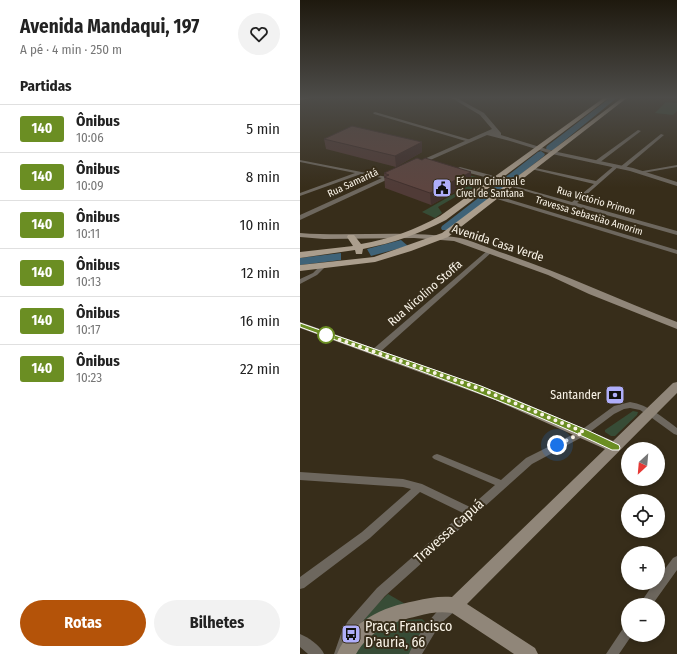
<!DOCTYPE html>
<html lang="pt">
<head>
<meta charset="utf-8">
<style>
	:root { --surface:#fff; --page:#f2f2f2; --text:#222; --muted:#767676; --line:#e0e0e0; --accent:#b45309 }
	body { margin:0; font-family:"Fira Sans Condensed",sans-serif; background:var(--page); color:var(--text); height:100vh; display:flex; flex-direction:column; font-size:15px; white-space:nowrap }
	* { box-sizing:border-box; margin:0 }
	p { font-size:13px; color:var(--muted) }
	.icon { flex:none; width:22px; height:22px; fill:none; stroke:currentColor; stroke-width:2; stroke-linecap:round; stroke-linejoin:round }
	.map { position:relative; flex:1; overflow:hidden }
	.details { display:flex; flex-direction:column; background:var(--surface); width:300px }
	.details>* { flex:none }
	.badge { padding:0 8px; border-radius:3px; font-size:14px; line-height:26px }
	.needle { width:26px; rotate:206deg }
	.fabs { position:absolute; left:321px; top:442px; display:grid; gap:8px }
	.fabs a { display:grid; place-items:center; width:44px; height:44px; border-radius:50%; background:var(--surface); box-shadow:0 2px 6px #0003; font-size:20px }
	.you { position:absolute; width:20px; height:20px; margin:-10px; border:3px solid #fff; border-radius:50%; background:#1a73e8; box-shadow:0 0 0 6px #1a73e833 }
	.map>.badge { position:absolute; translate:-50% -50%; box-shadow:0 0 0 2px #fff }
	h2 { padding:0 20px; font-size:15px; line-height:36px }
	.round { display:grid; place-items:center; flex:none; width:42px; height:42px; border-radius:21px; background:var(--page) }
	.head { display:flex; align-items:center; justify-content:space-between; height:68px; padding:0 20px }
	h1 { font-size:19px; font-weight:700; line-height:30px }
	.cta { display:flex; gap:8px; margin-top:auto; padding:8px 20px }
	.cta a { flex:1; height:46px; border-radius:24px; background:var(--accent); color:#fff; font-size:16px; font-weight:700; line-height:46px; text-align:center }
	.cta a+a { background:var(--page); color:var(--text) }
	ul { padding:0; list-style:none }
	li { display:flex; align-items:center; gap:12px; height:48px; padding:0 20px; border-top:1px solid var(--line) }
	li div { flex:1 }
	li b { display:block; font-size:15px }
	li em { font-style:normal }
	li .badge { min-width:44px; font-weight:700; text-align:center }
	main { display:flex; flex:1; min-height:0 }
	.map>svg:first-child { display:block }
	.green { fill:#374c36 }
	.water { fill:#3f6378 }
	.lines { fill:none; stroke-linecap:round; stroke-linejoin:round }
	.river { fill:#3f6378; fill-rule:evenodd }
	.minor { fill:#6d675e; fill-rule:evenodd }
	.tertiary { fill:#6d675e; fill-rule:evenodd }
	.secondary { fill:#908679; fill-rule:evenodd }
	.primary { fill:#ab9e8d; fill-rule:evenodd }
	.wall { fill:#503b37 }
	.shaded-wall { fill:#41302d }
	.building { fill:#5d4540; stroke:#41302d }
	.line { fill:#6b8e23; stroke:#fff }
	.walk { stroke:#faf4e8; stroke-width:4; stroke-dasharray:0 7.2 }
	.stop-dot { fill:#fff; stroke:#6b8e23; stroke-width:2 }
	.labels { text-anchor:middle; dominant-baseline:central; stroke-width:4; stroke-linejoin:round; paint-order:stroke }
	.far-poi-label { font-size:10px; fill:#faf4e8; stroke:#372d1a; text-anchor:start }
	.far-street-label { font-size:10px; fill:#faf4e8; stroke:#372d1a }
	.street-label { font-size:12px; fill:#faf4e8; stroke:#372d1a }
	.poi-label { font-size:12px; fill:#faf4e8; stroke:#372d1a; text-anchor:end }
	.near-street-label { font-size:14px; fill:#faf4e8; stroke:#372d1a }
	.near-poi-label { font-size:14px; fill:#faf4e8; stroke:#372d1a; text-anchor:start }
</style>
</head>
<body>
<main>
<section class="details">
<div class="head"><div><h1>Avenida Mandaqui, 197</h1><p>A pé · 4 min · 250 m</p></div><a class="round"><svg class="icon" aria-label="heart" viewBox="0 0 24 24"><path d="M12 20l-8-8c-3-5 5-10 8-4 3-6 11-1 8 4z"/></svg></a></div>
<h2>Partidas</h2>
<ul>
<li><span class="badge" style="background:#6b8e23;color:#fff">140</span><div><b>Ônibus</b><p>10:06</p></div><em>5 min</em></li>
<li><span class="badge" style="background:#6b8e23;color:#fff">140</span><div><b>Ônibus</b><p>10:09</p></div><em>8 min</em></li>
<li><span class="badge" style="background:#6b8e23;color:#fff">140</span><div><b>Ônibus</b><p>10:11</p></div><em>10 min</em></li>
<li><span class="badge" style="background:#6b8e23;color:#fff">140</span><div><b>Ônibus</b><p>10:13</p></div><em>12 min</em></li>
<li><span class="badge" style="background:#6b8e23;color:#fff">140</span><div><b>Ônibus</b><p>10:17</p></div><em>16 min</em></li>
<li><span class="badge" style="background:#6b8e23;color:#fff">140</span><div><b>Ônibus</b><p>10:23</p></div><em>22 min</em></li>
</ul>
<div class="cta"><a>Rotas</a><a>Bilhetes</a></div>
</section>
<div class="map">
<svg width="377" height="654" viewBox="0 0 377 654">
	<rect width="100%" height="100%" fill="#372d1a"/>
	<g class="green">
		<polygon points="366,102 377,103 377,111 373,115 355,113"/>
		<polygon points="137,167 188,180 168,194 157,196 138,207 142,213 135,218 122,212 175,182 132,169"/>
		<polygon points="333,411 338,412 337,415 315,436 311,436 305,432 305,430"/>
		<polygon points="88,594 107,605 53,627"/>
		<polygon points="122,619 128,625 110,654 48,654 87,621"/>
	</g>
	<g class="water">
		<polygon points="101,240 108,246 71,256 67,249"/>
		<polygon points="41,253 41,260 0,265 0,258"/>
	</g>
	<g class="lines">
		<g class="river">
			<polygon points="311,97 318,97 253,150 247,150 246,148 247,146"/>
			<polygon points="241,151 245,154 244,156 150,230 142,230 141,228 142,226 238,152"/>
		</g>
		<g class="minor">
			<polygon points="154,97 163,97 155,99"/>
			<polygon points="75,112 171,140 172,141 169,142 74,114 73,113"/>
			<polygon points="338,130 341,131 299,163 295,163 295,161"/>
			<polygon points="361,134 364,135 324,169 320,169 320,167"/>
			<polygon points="0,160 87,177 89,178 87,179 61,174 0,196 0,193 55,173 0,162"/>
			<polygon points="315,165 319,166 277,203 377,231 377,235 271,205 209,186 211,185 272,202 294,184 231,169 231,167 296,181"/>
			<polygon points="377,165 377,167 343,173 341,172 343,171"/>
			<polygon points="194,196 198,196 377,250 377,254 194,198"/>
			<polygon points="190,249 193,251 192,252 78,354 72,354 71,352 72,350 188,250"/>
			<polygon points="24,263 27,265 17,275 0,284 0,279 13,273 22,264"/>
			<path d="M330,402C349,405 362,417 377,428V435L374,434L352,418L340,410L330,408L324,409L314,414L286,435L232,464L85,596L56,629L51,638L46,654H34L42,631L48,621L77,588L163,513L120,492L70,538L4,588L0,589V577L62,532L111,489L103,487L0,480V472L103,479L122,484L170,507L195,485L134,459L132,457L134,455L137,454L140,455L201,480L226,458L280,431L314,406Z"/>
			<polygon points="377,556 377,570 352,605 339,605 354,583 358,583 358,578 373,558"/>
			<path d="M151,601L155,603L157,607L155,611L140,624L122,654H109C116,638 135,608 151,601Z"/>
			<polygon points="328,625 328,635 332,635 319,654 306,654 324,627"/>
			<path d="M0,634C8,637 21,646 24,654H8L0,647Z"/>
		</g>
		<g class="tertiary">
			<polygon points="150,97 155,97 184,113 201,133 201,135 253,151 333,168 377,182 377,186 330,171 252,154 210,141 187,135 119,165 115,165 115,163 192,129 180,115"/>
			<polygon points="160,167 198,177 199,178 196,180 158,170 158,168"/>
			<polygon points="95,172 98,174 97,175 0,220 0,215"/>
		</g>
		<g class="secondary">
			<polygon points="10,97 10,98 0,100 0,98"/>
			<path d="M0,233C51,237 103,230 154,237C170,239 190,249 206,254C264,274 320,300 377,322V329L289,294L248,275L154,241L114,238L24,239L0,237Z"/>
			<path d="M0,322L203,394L313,441L373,383L377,382V393L167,604L235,648L238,654H214L152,613C140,611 129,613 118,616C92,622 70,630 56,654H37C51,621 82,607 115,601C128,598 139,596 152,597L305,449L195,400L0,328Z"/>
		</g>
		<g class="primary">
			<path d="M305,97H310L146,220C119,234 93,243 63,249L62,254H56L55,250L0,258V252L53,246L47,237L48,235H54L61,244C89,239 115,230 140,216Z"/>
			<polygon points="323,97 328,97 148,237 111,251 75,262 0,271 0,265 74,257 142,233"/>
		</g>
	</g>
	<g class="wall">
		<polygon points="24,139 122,142 122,152 96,167 26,149"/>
		<polygon points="84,173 171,183 131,205 85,188"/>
	</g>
	<g class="shaded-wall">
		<polygon points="122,142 122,152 96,167 95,156"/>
		<polygon points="171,172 171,183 131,205 130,193"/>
	</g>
	<g class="building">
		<polygon points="52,126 122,142 95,156 24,139"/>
		<polygon points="117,158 122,160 125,158 171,172 130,193 84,177 89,175 84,173"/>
	</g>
	<linearGradient id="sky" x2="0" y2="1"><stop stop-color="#1e190e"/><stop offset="0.52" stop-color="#4d4c49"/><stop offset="1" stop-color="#4d4c49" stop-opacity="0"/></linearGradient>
	<rect width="377" height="188" fill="url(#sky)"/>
	<path class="line" d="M0,323L181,386L287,430L319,445L320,448L319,450H312C210,401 103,365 0,327Z"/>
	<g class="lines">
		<polyline class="walk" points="26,335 178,388 284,432 257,445"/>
	</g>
	<defs>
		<g id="civic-square" transform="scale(1)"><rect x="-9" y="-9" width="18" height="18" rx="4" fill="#afaefa" stroke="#372d1a"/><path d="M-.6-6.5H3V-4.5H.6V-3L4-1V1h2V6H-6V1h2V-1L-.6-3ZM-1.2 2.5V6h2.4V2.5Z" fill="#111"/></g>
		<g id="bank-square" transform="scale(1)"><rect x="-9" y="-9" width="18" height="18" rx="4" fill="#afaefa" stroke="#372d1a"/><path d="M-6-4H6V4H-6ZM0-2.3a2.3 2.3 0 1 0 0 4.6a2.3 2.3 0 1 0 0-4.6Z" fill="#111"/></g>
		<g id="bus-square" transform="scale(1)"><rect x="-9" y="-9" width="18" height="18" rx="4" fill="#afaefa" stroke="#372d1a"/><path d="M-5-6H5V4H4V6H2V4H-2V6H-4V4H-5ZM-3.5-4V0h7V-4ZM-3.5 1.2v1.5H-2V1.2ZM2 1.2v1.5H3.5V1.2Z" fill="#111"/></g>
	</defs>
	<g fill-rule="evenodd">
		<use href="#civic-square" x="142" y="188"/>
		<use href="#bank-square" x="315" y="395"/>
		<use href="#bus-square" x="51" y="634"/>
	</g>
	<circle class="stop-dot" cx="26" cy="335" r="8"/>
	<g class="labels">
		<g class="far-poi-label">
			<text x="156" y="182">Fórum Criminal e<tspan x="156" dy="12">Cível de Santana</tspan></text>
		</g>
		<g class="far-street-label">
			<text transform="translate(53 183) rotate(-25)">Rua Samaritá</text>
			<text transform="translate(296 201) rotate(16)">Rua Victório Primon</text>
			<text transform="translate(289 216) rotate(17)">Travessa Sebastião Amorim</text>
		</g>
		<g class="street-label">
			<text transform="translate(198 243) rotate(18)">Avenida Casa Verde</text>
			<text transform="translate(125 293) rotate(-41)">Rua Nicolino Stoffa</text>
		</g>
		<g class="poi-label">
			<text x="301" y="395">Santander</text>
		</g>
		<g class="near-street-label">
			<text transform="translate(149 531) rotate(-42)">Travessa Capuá</text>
		</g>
		<g class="near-poi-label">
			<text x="65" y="626">Praça Francisco<tspan x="65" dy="16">D'auria, 66</tspan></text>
		</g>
	</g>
</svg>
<div class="fabs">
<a><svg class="needle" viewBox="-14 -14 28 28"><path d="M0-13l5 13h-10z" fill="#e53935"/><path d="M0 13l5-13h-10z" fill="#767676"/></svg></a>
<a><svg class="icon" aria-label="locate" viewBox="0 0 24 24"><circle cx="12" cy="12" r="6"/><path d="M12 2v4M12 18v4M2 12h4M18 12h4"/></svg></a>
<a>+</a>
<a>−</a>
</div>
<div class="you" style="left:257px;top:445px"></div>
</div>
</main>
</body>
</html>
